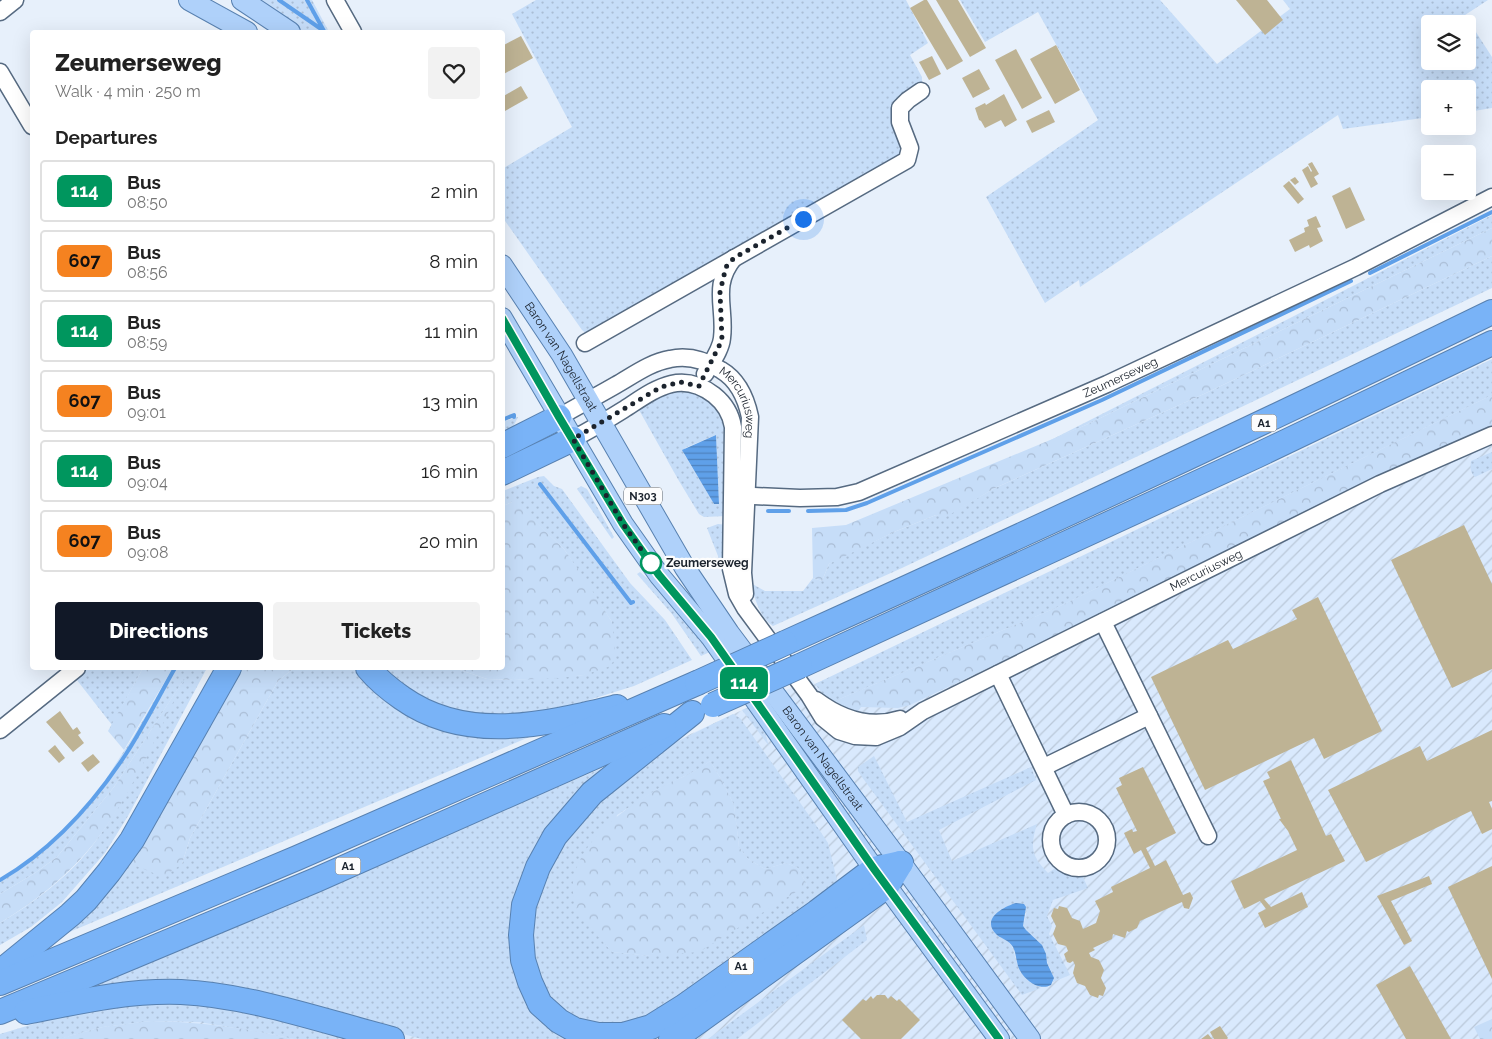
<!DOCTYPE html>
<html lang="en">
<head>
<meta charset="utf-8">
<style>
	:root { --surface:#fff; --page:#f2f2f2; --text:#222; --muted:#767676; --line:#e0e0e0; --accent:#111827 }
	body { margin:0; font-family:Raleway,sans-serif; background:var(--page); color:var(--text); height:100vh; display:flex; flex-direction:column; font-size:19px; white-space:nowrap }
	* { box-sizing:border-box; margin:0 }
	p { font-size:16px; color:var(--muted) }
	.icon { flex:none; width:28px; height:28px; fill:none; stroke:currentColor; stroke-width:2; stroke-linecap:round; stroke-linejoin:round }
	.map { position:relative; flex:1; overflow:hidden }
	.panel { position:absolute; left:30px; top:30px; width:475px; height:640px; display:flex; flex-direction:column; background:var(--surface); border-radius:5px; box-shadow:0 5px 20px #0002 }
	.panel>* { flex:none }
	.badge { padding:0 10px; border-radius:8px; font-size:18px; line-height:32px }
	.buttons { position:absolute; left:1421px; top:15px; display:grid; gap:10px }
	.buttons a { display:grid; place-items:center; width:55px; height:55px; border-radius:5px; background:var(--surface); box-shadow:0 5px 20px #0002; font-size:25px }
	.you { position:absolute; width:25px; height:25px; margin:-12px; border:4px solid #fff; border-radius:50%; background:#1a73e8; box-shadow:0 0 0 8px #1a73e833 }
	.map>.badge { position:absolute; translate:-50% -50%; box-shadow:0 0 0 2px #fff }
	h2 { padding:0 25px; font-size:19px; line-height:45px }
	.round { display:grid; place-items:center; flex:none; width:52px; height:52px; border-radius:5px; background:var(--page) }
	.headline { display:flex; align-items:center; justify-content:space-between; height:85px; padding:0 25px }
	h1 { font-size:24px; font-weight:800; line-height:38px }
	.primary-button { display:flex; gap:10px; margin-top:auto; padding:10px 25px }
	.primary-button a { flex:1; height:58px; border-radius:5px; background:var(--accent); color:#fff; font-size:20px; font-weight:800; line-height:58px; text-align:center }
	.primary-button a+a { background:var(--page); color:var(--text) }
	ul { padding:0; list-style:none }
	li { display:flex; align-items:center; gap:15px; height:62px; margin:0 10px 8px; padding:0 15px; border:2px solid var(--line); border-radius:5px }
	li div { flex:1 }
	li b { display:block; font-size:19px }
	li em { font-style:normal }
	li .badge { min-width:55px; font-weight:700; text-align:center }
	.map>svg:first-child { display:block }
	.industrial { fill:url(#industrial-furrows) }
	.grass { fill:url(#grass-dots); fill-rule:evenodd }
	.forest { fill:url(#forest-crowns) }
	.water { fill:url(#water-rules) }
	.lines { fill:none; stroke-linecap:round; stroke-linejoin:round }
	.stream { stroke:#5fa0e9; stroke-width:4 }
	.building { fill:#beb394 }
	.minor-casing { stroke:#566a81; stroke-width:19 }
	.major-casing { stroke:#5881b0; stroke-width:22 }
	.highway-casing { stroke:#5881b0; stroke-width:26 }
	.minor { stroke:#fff; stroke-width:16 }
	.major { stroke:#afd1fa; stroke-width:20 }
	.highway { stroke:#79b3f7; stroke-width:24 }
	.highway-bridge-casing { stroke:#5881b0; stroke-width:26; stroke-linecap:butt }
	.highway-bridge { stroke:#79b3f7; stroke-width:24 }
	.line-casing { stroke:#fff; stroke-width:11 }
	.line { stroke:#00965e; stroke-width:8 }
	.walk { stroke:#1b232d; stroke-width:5; stroke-dasharray:0 9 }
	.stop-dot { fill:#fff; stroke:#00965e; stroke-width:2.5 }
	.labels { text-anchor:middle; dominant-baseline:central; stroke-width:4.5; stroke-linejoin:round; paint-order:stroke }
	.shield { fill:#fdfdfd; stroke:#5f646b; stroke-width:1 }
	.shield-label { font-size:11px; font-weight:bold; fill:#1b232d }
	.street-label { font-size:12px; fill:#1b232d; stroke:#fdfdfd }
	.stop-label { font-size:12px; font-weight:bold; fill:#1b232d; stroke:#fdfdfd; text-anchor:start }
</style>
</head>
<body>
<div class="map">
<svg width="1492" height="1039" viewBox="0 0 1492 1039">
	<defs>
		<pattern id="industrial-furrows" width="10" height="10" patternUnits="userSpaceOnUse" patternTransform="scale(1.25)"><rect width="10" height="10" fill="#d9e9fd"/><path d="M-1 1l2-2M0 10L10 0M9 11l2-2" fill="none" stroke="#bac8d9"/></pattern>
		<pattern id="grass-dots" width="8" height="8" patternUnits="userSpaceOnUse" patternTransform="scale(1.25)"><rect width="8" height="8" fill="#c6ddf8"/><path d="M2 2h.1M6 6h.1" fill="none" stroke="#aabdd5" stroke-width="1.8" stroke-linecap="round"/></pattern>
		<pattern id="forest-crowns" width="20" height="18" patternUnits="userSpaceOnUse" patternTransform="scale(1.25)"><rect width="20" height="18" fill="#c6ddf8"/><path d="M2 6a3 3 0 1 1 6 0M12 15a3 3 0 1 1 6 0" fill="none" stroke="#aabdd5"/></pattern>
		<pattern id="water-rules" width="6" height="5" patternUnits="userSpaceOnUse" patternTransform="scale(1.25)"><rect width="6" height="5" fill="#5fa0e9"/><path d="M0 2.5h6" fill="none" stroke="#4e82bd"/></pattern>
	</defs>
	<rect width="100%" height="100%" fill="#e7f0fb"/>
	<polygon class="industrial" points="1492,377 1492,1039 33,1039 753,705 811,679 815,684"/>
	<g class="grass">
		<polygon points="258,0 312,0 329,32 304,32"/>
		<polygon points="536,0 906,0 928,43 910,55 922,77 922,83 905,93 905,150 880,167 588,335 582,330 503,218 502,169 572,127 512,14"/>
		<path d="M960,0H1160L1217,64L1290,9L1283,0H1488L1465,15L1492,57V108L1468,112V89H1430V117L1343,129L1338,115L1080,287L1079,280L1045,303L986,197L1098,120L1038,12L985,42ZM1430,24H1468V61H1430Z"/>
		<polygon points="1492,215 1492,228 1086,425 1047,442"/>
		<path d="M1492,256V288L902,568L773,626C759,618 755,596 749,582L765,591H803L813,578L822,581L829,564L837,559L894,532L936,515L944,517L995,488L1206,393Z"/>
		<polygon points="1492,359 1492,395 1058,607 830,703 815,684"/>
		<path d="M664,390H700L725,416L727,516L704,517L699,514L679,481L639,410L650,397ZM716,435L719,504H714L684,454L685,448Z"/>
		<polygon points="518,417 512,429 503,434 502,422"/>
		<path d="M1492,452V469L1475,477C1470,472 1470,468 1471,461Z"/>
		<polygon points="544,476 554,486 562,489 630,583 665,620 692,660 634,686 576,704 524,714 475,714 426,700 388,677 381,668 454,668 487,679 514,680 584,675 612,622 564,549 512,500 512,502 503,506 503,491 538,477"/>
		<polygon points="581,486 587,489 614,537 612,539 577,489"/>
		<polygon points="718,524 728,525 727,579 707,528"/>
		<polygon points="640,572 684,611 712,651 701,656 672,614 637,574"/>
		<polygon points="82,668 143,668 112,725 73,675"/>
		<path d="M173,668H207L128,816L105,853L62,902L31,927L0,945V923C35,902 71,875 95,842C131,793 156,735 183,681L114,787L57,857L35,873L0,894V880L18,869L45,849L88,807L133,737Z"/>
		<polygon points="294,668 358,668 405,710 546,730 46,942 124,861 182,864 190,838 278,681"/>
		<polygon points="753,705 761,721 769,746 742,710"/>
		<path d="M733,714L740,718L818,828L828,843L837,880L831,888L661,1010L626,1024H599L571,1015L547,992L539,972L533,947L537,901L557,854L589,807L650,755ZM710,761L721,779L734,805L739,847L748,859L765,869L786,863L798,868L807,885L650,956L612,952L590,926L617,815L656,790L699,769Z"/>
		<path d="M874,756L907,822L1031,767L1036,780L939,830L952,861L1037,824C1030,847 1031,856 1048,873L1057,867L1064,873L1082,875L1088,888L1053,900L1047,916L1052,926L1049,934L1070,975L1053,982C1054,975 1051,972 1049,966C1045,958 1046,951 1040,943C1035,936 1027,933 1023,926L1027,910L1006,940C1016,947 1013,956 1018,965C1022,973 1033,984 1041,988L1022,995L862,777L858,771V767Z"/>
		<polygon points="605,767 575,796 515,965 579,1039 422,1039 289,1004 84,988"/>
		<polygon points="864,925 867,940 737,1039 708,1039"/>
		<polygon points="179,1002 261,1015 347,1039 294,1039 271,1034 199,1022 151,1021 103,1027 58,1039 0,1039 0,1034 80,1010 121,1003"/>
	</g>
	<g class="forest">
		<polygon points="1492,228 1492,256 1206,393 995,488 944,518 936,515 894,532 829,564 822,581 813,578 812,528 846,525 1086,425"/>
		<polygon points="1492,395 1492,429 910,705 898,708 861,707 857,713 830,703 1058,607"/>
		<polygon points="512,499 564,549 588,584 612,622 616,659 608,667 584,675 559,678 514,680 487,679 454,668 502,668 503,506 512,502"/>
		<polygon points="143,668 173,668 124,750 108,731"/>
		<polygon points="234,668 294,668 278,681 190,838 182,864 163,877 124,861"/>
		<path d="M186,676C158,732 133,792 95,842C69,875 36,901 0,923V894L35,873L57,857L114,787Z"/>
		<path d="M710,761L721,779L734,805L739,847L748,859L765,869L786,863L798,868L807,885L699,952L650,956L612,952C605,944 577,913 575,904C561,855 619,811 656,790C674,780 693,774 710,761Z"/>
		<polygon points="1492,1019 1492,1039 1480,1039 1474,1027"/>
		<path d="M151,1021C200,1022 246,1028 294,1039H58L103,1027Z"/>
	</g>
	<g class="water">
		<polygon points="716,435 719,504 714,504 682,450"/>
		<path d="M1016,903L1024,904L1026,907L1023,926L1026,930L1042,945L1046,954L1047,963L1054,978L1051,985C1038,992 1022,978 1018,966C1016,959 1016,953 1013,947C1009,940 1002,939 997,935C980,919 1003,907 1016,903Z"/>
	</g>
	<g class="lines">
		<g class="stream">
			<polyline points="279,0 324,31 307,0"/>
			<polyline points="1370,273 1492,212"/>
			<polyline points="502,420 514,415 514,417"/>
			<polyline points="540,484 631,603 633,602"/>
			<polyline points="768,511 789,511"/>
			<polyline points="808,511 846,510 867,503 1102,400 1351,281"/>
			<path d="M0,880C52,850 93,804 126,754C144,726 159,696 175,668"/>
		</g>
	</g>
	<g class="building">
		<polygon points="924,0 927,0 963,61 947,70 910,8"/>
		<polygon points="936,0 958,0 986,48 970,57"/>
		<polygon points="1236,0 1267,0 1283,20 1265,35"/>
		<polygon points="521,36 533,58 502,75 502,46"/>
		<polygon points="1056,45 1080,90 1055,104 1030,59"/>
		<polygon points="1016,49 1042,98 1022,109 995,60"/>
		<polygon points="932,56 941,74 929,80 919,62"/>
		<polygon points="979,69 990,89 973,98 962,78"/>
		<polygon points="521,86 528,98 505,111 502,106 502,97"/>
		<polygon points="1004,94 1017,120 1005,127 1001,120 985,128 981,121 979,120 975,108 985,103 986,105"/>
		<polygon points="1049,110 1055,122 1032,133 1026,121"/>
		<polygon points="1312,162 1319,174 1314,177 1318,184 1311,188 1302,170 1308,166 1311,172 1312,171 1308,164"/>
		<polygon points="1295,177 1299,182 1295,185 1290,180"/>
		<polygon points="1289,181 1304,199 1298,204 1283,186"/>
		<polygon points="1350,187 1365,220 1346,229 1332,196"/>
		<polygon points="1316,216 1321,227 1317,228 1323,241 1310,248 1309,245 1295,252 1289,240 1305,232 1304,228 1309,226 1307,220"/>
		<polygon points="1464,525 1492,584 1492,669 1452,688 1391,560"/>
		<polygon points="1318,597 1382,731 1324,759 1314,738 1205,790 1151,677 1228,640 1233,649 1297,619 1292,610"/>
		<polygon points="60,711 73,730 77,727 81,733 78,735 84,743 73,752 46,722"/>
		<polygon points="1492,730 1492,801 1489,802 1492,809 1492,829 1482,834 1471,811 1366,862 1328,790 1420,746 1427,761"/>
		<polygon points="55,745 65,758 59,763 48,751"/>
		<polygon points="93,754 100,762 88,772 81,763"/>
		<polygon points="1291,760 1326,836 1331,834 1345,861 1264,899 1271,907 1302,892 1308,907 1265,928 1258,913 1266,909 1260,901 1244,909 1231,881 1297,850 1288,831 1279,819 1281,819 1263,781 1270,778 1267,772"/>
		<polygon points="1143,767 1176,833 1146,848 1155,866 1166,860 1183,895 1190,892 1193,898 1189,909 1184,908 1182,902 1140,921 1137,928 1129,932 1127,931 1125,938 1113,934 1112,939 1093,948 1095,950 1089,953 1091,957 1099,960 1104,970 1101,978 1106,988 1103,996 1099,995 1098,998 1090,995 1085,986 1077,983 1073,973 1075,965 1073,961 1070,963 1067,962 1064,954 1068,951 1066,946 1058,944 1053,934 1056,926 1051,916 1054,908 1058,909 1059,906 1067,908 1072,918 1080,921 1083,929 1096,923 1100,911 1095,901 1113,892 1111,887 1150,868 1141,850 1134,854 1124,833 1132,829 1133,832 1137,831 1116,788 1122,785 1119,778"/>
		<polygon points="1492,866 1492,979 1448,887"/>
		<polygon points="1429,876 1432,884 1391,901 1412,941 1404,945 1377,896"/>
		<polygon points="1410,966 1451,1039 1406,1039 1376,985"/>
		<polygon points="877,995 885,995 888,999 891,996 897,1001 899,999 920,1020 901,1039 861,1039 842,1020 863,999 866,1001 871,996 873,999"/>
		<polygon points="1220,1026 1228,1038 1227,1039 1214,1039 1210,1032"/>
		<polygon points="1208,1034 1212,1039 1201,1039"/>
	</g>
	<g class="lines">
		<g class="minor-casing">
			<g id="minor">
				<polyline points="335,0 353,32"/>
				<polyline points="0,12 15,0"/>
				<polyline points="0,72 32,126"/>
				<polyline points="585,343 907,160 910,148 900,122 900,108 908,100 921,91"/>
				<path d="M705,374C711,363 721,350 722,338C726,308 711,286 734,258"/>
				<path id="s1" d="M559,417C578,406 597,396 616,385C632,376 651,362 670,359C688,355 705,360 721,370C738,380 746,398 750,417L743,573L745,594"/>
				<path id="s2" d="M573,439C590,430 607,420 623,410C653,391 679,368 714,395C724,403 731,414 733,427L731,569L737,594L745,608L809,695L823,718L839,731L855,736L876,737L900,727L923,711L1380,484L1492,435"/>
				<path id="s3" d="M733,495L800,498L837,497L859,492L1107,384L1356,267L1492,197"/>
				<polyline points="1103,622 1208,836"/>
				<polyline points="998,674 1066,815"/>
				<path d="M816,700C840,718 869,729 900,719"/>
				<polyline points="0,730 77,668"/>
				<polyline points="1044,767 1149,716"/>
				<circle cx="1079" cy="840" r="28"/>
			</g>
		</g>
		<g class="major-casing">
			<g id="major">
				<polyline points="189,0 247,32"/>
				<polyline points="242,0 290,32"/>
				<path id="s4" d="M502,265L562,355L685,568L729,633L901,863L1030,1039"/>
				<polyline points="502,318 623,524 659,575 711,637 874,869 999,1039"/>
			</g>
		</g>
		<g class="highway-casing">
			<g id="highway">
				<polyline points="502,446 559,417"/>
				<polyline points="502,473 573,439"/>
				<path d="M785,643C1022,536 1258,426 1492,312"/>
				<polyline points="800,666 1256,456 1492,343"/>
				<path d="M368,668C378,680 389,689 402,698C467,744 546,724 617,707"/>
				<polyline points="692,713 592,793 555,836 538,867 524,905 521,935 523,960 530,982 540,1004 559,1021 575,1030 598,1035 623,1035 651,1027 683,1007 817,912 874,869 901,863"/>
				<polyline points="0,972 70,915 86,900 109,872 132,840 229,668"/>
				<polyline points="0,983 297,858 697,683"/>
				<polyline points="0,1012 316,880 664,726"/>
				<path d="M26,1012C77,1002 128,990 181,992C249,995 326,1022 392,1039"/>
				<polyline points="671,1039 681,1034 887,886 901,863"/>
			</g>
		</g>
		<use href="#minor" class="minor"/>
		<use href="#major" class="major"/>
		<use href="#highway" class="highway"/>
		<g class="highway-bridge-casing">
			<g id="highway-bridge">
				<polyline points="697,683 785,643"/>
				<polyline points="713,705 800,666"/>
			</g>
		</g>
		<use href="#highway-bridge" class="highway-bridge"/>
	</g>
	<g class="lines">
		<g class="line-casing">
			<polyline id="line" points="502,318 559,417 623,524 659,575 711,637 874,869 999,1039"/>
		</g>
		<use href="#line" class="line"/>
		<polyline class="walk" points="651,563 623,524 573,439 661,387 680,382 699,386 722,340 720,292 726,267 734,258 803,219"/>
	</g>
	<circle class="stop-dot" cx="651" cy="563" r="10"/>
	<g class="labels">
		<g class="shield">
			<rect x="1251.5" y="414.5" width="25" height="17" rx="4"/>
			<rect x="624" y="487.5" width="38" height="17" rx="4"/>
			<rect x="335.5" y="857.5" width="25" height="17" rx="4"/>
			<rect x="728.5" y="957.5" width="25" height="17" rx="4"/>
		</g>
		<g class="shield-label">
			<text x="1264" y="423">A1</text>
			<text x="643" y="496">N303</text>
			<text x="348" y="866">A1</text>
			<text x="741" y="966">A1</text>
		</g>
		<g class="street-label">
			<text stroke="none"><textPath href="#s4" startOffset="109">Baron van Nagellstraat</textPath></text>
			<text stroke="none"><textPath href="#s3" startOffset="412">Zeumerseweg</textPath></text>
			<text stroke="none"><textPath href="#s1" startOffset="218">Mercuriusweg</textPath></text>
			<text stroke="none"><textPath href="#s2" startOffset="944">Mercuriusweg</textPath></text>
			<text stroke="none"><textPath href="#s4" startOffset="589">Baron van Nagellstraat</textPath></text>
		</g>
		<g class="stop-label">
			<text x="666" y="563">Zeumerseweg</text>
		</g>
	</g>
</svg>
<div class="buttons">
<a><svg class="icon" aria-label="layers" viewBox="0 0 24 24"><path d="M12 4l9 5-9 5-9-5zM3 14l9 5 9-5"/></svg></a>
<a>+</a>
<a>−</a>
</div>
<div class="you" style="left:803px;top:219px"></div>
<b class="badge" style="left:744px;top:683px;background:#00965e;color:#fff">114</b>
<section class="panel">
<div class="headline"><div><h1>Zeumerseweg</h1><p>Walk · 4 min · 250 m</p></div><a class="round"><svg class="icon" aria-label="heart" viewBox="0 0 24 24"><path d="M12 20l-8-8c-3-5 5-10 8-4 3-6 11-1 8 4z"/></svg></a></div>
<h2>Departures</h2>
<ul>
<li><span class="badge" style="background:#00965e;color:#fff">114</span><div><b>Bus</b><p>08:50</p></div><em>2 min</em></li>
<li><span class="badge" style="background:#f58220;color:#111">607</span><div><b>Bus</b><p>08:56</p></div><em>8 min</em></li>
<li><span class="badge" style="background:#00965e;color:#fff">114</span><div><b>Bus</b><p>08:59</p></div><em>11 min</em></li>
<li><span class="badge" style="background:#f58220;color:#111">607</span><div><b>Bus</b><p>09:01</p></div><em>13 min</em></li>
<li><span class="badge" style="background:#00965e;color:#fff">114</span><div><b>Bus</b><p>09:04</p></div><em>16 min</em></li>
<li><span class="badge" style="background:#f58220;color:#111">607</span><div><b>Bus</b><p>09:08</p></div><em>20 min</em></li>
</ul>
<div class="primary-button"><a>Directions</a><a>Tickets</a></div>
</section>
</div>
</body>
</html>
